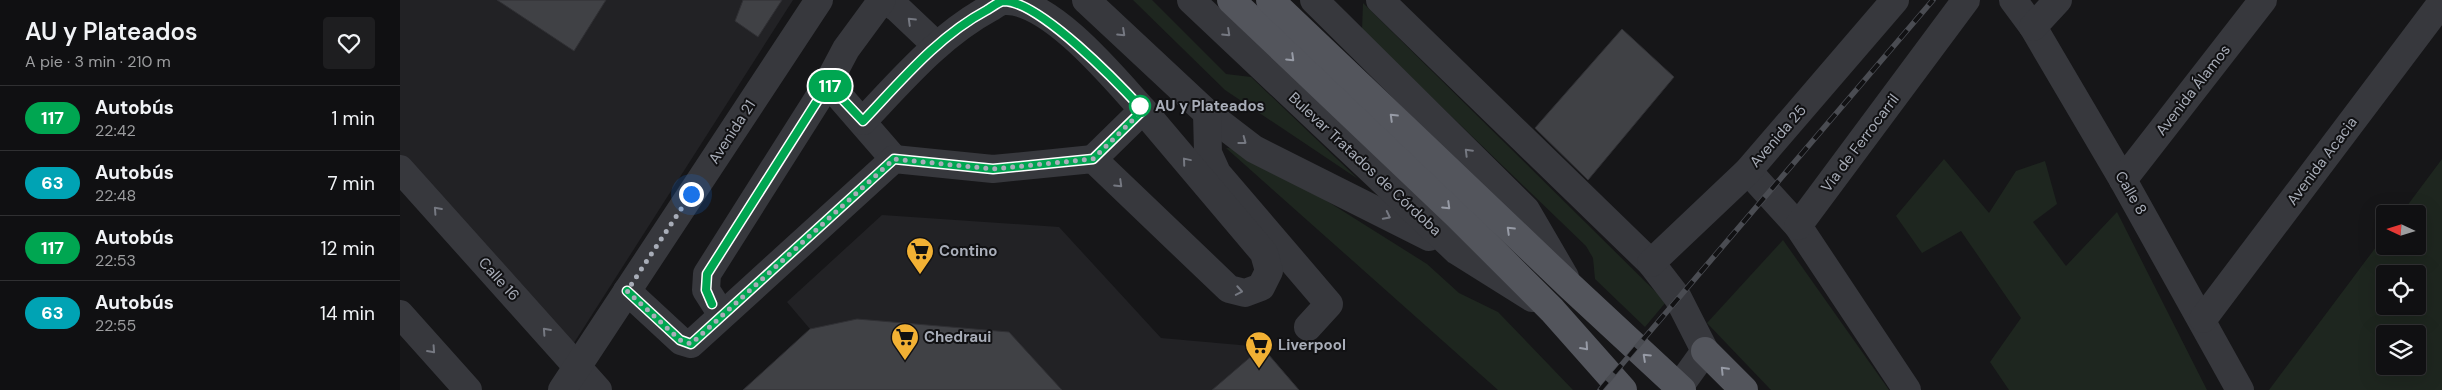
<!DOCTYPE html>
<html lang="es">
<head>
<meta charset="utf-8">
<style>
	:root { --surface:#101012; --page:#1e1e20; --text:#f1f3f6; --muted:#9c9d9f; --line:#303032 }
	body { margin:0; font-family:"DM Sans",sans-serif; background:var(--page); color:var(--text); height:100vh; display:flex; flex-direction:column; font-size:19px; white-space:nowrap }
	* { box-sizing:border-box; margin:0 }
	p { font-size:16px; color:var(--muted) }
	.icon { flex:none; width:28px; height:28px; fill:none; stroke:currentColor; stroke-width:2; stroke-linecap:round; stroke-linejoin:round }
	.map { position:relative; flex:1; overflow:hidden }
	.drawer { display:flex; flex-direction:column; background:var(--surface); width:400px }
	.drawer>* { flex:none }
	.badge { padding:0 10px; border-radius:16px; font-size:18px; line-height:32px }
	.needle { width:32px; rotate:274deg }
	.controls { position:absolute; left:1976px; top:205px; display:grid; gap:10px }
	.controls a { display:grid; place-items:center; width:50px; height:50px; border-radius:5px; background:var(--surface); box-shadow:0 5px 20px #0002,0 0 0 1px var(--line); font-size:25px }
	.you { position:absolute; width:25px; height:25px; margin:-12px; border:4px solid #fff; border-radius:50%; background:#1a73e8; box-shadow:0 0 0 8px #1a73e833 }
	.map>.badge { position:absolute; translate:-50% -50%; box-shadow:0 0 0 2px #fff }
	.round { display:grid; place-items:center; flex:none; width:52px; height:52px; border-radius:5px; background:var(--page) }
	.headline { display:flex; align-items:center; justify-content:space-between; height:85px; padding:0 25px }
	h1 { font-size:24px; font-weight:600; line-height:38px }
	ul { padding:0; list-style:none }
	li { display:flex; align-items:center; gap:15px; height:65px; padding:0 25px; border-top:1px solid var(--line) }
	li div { flex:1 }
	li b { display:block; font-size:19px }
	li em { font-style:normal }
	li .badge { min-width:55px; font-weight:700; text-align:center }
	main { display:flex; flex:1; min-height:0 }
	.map>svg:first-child { display:block }
	.built { fill:#222225 }
	.green { fill:#1e261f; fill-rule:evenodd }
	.building { fill:#404145; stroke:#303034 }
	.lines { fill:none; stroke-linecap:round; stroke-linejoin:round }
	.minor { stroke:#37383d; stroke-width:28 }
	.major { stroke:#53555c; stroke-width:28 }
	.rail-casing { stroke:#4a4c52; stroke-width:5.5 }
	.rail { stroke:#111113; stroke-width:4; stroke-dasharray:11; stroke-linecap:butt }
	.oneway { stroke:#757881 }
	.oneway2 { stroke:#979ba6 }
	.line-casing { stroke:#fff; stroke-width:11 }
	.line { stroke:#00a651; stroke-width:8 }
	.walk { stroke:#a8adb8; stroke-width:5; stroke-dasharray:0 9 }
	.stop-dot { fill:#fff; stroke:#00a651; stroke-width:2.5 }
	.labels { text-anchor:middle; dominant-baseline:central; stroke-width:4; stroke-linejoin:round; paint-order:stroke }
	.street-label { font-size:15px; fill:#a8adb8; stroke:#111113 }
	.stop-label { font-size:15px; font-weight:bold; fill:#a8adb8; stroke:#111113; text-anchor:start }
	.poi-label { font-size:15px; font-weight:bold; fill:#a8adb8; stroke:#111113; text-anchor:start }
</style>
</head>
<body>
<main>
<section class="drawer">
<div class="headline"><div><h1>AU y Plateados</h1><p>A pie · 3 min · 210 m</p></div><a class="round"><svg class="icon" aria-label="heart" viewBox="0 0 24 24"><path d="M12 20l-8-8c-3-5 5-10 8-4 3-6 11-1 8 4z"/></svg></a></div>
<ul>
<li><span class="badge" style="background:#00a651;color:#fff">117</span><div><b>Autobús</b><p>22:42</p></div><em>1 min</em></li>
<li><span class="badge" style="background:#00a3b4;color:#fff">63</span><div><b>Autobús</b><p>22:48</p></div><em>7 min</em></li>
<li><span class="badge" style="background:#00a651;color:#fff">117</span><div><b>Autobús</b><p>22:53</p></div><em>12 min</em></li>
<li><span class="badge" style="background:#00a3b4;color:#fff">63</span><div><b>Autobús</b><p>22:55</p></div><em>14 min</em></li>
</ul>
</section>
<div class="map">
<svg width="2042" height="390" viewBox="0 0 2042 390">
	<rect width="100%" height="100%" fill="#161618"/>
	<g class="built">
		<polygon points="0,0 393,0 172,346 0,163"/>
		<polygon points="482,215 659,227 761,338 862,347 812,390 662,390 609,333 410,329 387,302"/>
	</g>
	<g class="green">
		<polygon points="733,0 752,0 826,74 851,77 958,179 825,90"/>
		<polygon points="963,3 1266,302 1245,327 1195,279 1193,258 1186,246 962,30"/>
		<polygon points="826,148 844,149 1027,264 1059,293 1098,312 1173,390 1098,390"/>
		<polygon points="1544,159 1589,213 1616,171 1645,161 1657,204 1633,222 1666,266 1717,212 1807,390 1609,390 1590,362 1621,318 1561,231 1522,253 1496,216"/>
		<path d="M2042,159V390H1869L1985,235V246H2018V214H2001ZM1985,274H2018V306H1985ZM1985,334H2018V366H1985Z"/>
		<polygon points="1383,240 1489,390 1371,390 1307,323"/>
	</g>
	<g class="building">
		<polygon points="97,0 206,0 174,51"/>
		<polygon points="343,0 382,0 358,37 335,21"/>
		<polygon points="1222,29 1274,77 1188,180 1135,128"/>
		<polygon points="457,319 609,332 662,390 343,390 410,329"/>
		<polygon points="862,347 899,390 812,390"/>
	</g>
	<g class="lines">
		<g class="minor">
			<polyline points="484,0 497,8 536,45"/>
			<polyline points="686,0 807,113 854,149 1029,237"/>
			<polyline points="791,0 1057,251 1132,298"/>
			<polyline points="914,0 1126,210 1165,277"/>
			<polyline points="980,0 1251,263 1278,298 1305,351 1277,390"/>
			<polyline points="1613,0 1633,27 1723,180 1840,390"/>
			<polyline points="1633,27 1658,0"/>
			<polyline points="428,83 494,159"/>
			<polyline points="807,113 808,153 817,173 929,304 908,327"/>
			<path d="M463,121C502,80 540,35 590,8C595,5 601,0 607,1C652,2 714,78 743,110L693,159"/>
			<polyline points="0,169 198,390"/>
			<polyline points="1348,171 1398,226 1507,390"/>
			<polyline points="1723,180 1863,0"/>
			<polyline points="1398,226 1566,0"/>
			<polyline points="1251,263 1348,171 1495,0"/>
			<polyline points="227,291 281,341 291,344 494,159 593,169 693,159 829,289 845,293 861,287 869,271 864,253 743,110"/>
			<polyline points="0,314 68,390"/>
			<polyline points="322,315 306,290 307,274 428,83 446,49 482,0"/>
			<polyline points="1803,319 2042,2"/>
			<polyline points="162,390 419,0"/>
		</g>
		<g class="major">
			<polyline points="831,0 1056,214 1152,310 1223,390"/>
			<polyline points="870,0 1171,287 1282,390"/>
			<polyline points="1305,351 1344,390"/>
		</g>
		<g class="rail-casing">
			<polyline id="rail" points="1200,390 1533,0"/>
		</g>
		<use href="#rail" class="rail"/>
	</g>
	<defs><path id="oneway-chevron" d="M-2-3.5L2.5 0L-2 3.5" fill="none" stroke-width="1.6" stroke-linecap="round" stroke-linejoin="round" transform="scale(1.25)"/></defs>
	<g class="oneway">
		<use href="#oneway-chevron" transform="translate(511 21) rotate(-136)"/>
		<use href="#oneway-chevron" transform="translate(722 33) rotate(43)"/>
		<use href="#oneway-chevron" transform="translate(827 33) rotate(43)"/>
		<use href="#oneway-chevron" transform="translate(843 141) rotate(37)"/>
		<use href="#oneway-chevron" transform="translate(1068 152) rotate(-135)"/>
		<use href="#oneway-chevron" transform="translate(786 161) rotate(-130)"/>
		<use href="#oneway-chevron" transform="translate(719 184) rotate(44)"/>
		<use href="#oneway-chevron" transform="translate(37 210) rotate(-132)"/>
		<use href="#oneway-chevron" transform="translate(987 216) rotate(27)"/>
		<use href="#oneway-chevron" transform="translate(839 291) rotate(10)"/>
		<use href="#oneway-chevron" transform="translate(146 331) rotate(-132)"/>
		<use href="#oneway-chevron" transform="translate(32 350) rotate(48)"/>
	</g>
	<g class="oneway2">
		<use href="#oneway-chevron" transform="translate(891 58) rotate(44)"/>
		<use href="#oneway-chevron" transform="translate(993 117) rotate(-136)"/>
		<use href="#oneway-chevron" transform="translate(1047 206) rotate(44)"/>
		<use href="#oneway-chevron" transform="translate(1110 230) rotate(-136)"/>
		<use href="#oneway-chevron" transform="translate(1185 347) rotate(48)"/>
		<use href="#oneway-chevron" transform="translate(1246 357) rotate(-137)"/>
		<use href="#oneway-chevron" transform="translate(1324 370) rotate(-134)"/>
	</g>
	<g class="lines">
		<g class="line-casing">
			<path id="line" d="M227,291L280,340L291,344L494,159L593,169L693,159L743,110C720,85 639,0 603,1C598,2 592,7 587,10C538,36 501,81 463,121L428,84L307,274L306,290L312,304"/>
		</g>
		<use href="#line" class="line"/>
		<polyline class="walk" points="291,194 227,291 280,340 291,344 494,159 593,169 693,159 743,110 740,106"/>
	</g>
	<defs>
		<g id="supermarket-pin" transform="scale(1.4375)"><path d="M0 17L-7.5 6A9.5 9.5 0 1 1 7.5 6Z" fill="#f2b134" stroke="#111113"/><path d="M-6-5.5h2.5l.6 2H6L4.5 2H-2.5L-4.4-4H-6ZM-1.5 3.2a1.3 1.3 0 1 0 .1 0ZM3 3.2a1.3 1.3 0 1 0 .1 0Z" fill="#111"/></g>
	</defs>
	<g fill-rule="evenodd">
		<use href="#supermarket-pin" x="520" y="251"/>
		<use href="#supermarket-pin" x="505" y="337"/>
		<use href="#supermarket-pin" x="859" y="345"/>
	</g>
	<circle class="stop-dot" cx="740" cy="106" r="10"/>
	<g class="labels">
		<g class="street-label">
			<text transform="translate(1793 90) rotate(-52)">Avenida Álamos</text>
			<text transform="translate(332 132) rotate(-57)">Avenida 21</text>
			<text transform="translate(1378 136) rotate(-49)">Avenida 25</text>
			<text transform="translate(1460 143) rotate(-53)">Vía de Ferrocarril</text>
			<text transform="translate(1922 161) rotate(-53)">Avenida Acacia</text>
			<text transform="translate(965 164) rotate(43)">Bulevar Tratados de Córdoba</text>
			<text transform="translate(1731 193) rotate(60)">Calle 8</text>
			<text transform="translate(99 279) rotate(48)">Calle 16</text>
		</g>
		<g class="stop-label">
			<text x="755" y="106">AU y Plateados</text>
		</g>
		<g class="poi-label">
			<text x="539" y="251">Contino</text>
			<text x="524" y="337">Chedraui</text>
			<text x="878" y="345">Liverpool</text>
		</g>
	</g>
</svg>
<div class="controls">
<a><svg class="needle" viewBox="-14 -14 28 28"><path d="M0-13l5 13h-10z" fill="#e53935"/><path d="M0 13l5-13h-10z" fill="#9c9d9f"/></svg></a>
<a><svg class="icon" aria-label="locate" viewBox="0 0 24 24"><circle cx="12" cy="12" r="6"/><path d="M12 2v4M12 18v4M2 12h4M18 12h4"/></svg></a>
<a><svg class="icon" aria-label="layers" viewBox="0 0 24 24"><path d="M12 4l9 5-9 5-9-5zM3 14l9 5 9-5"/></svg></a>
</div>
<div class="you" style="left:291px;top:194px"></div>
<b class="badge" style="left:430px;top:86px;background:#00a651;color:#fff">117</b>
</div>
</main>
</body>
</html>
